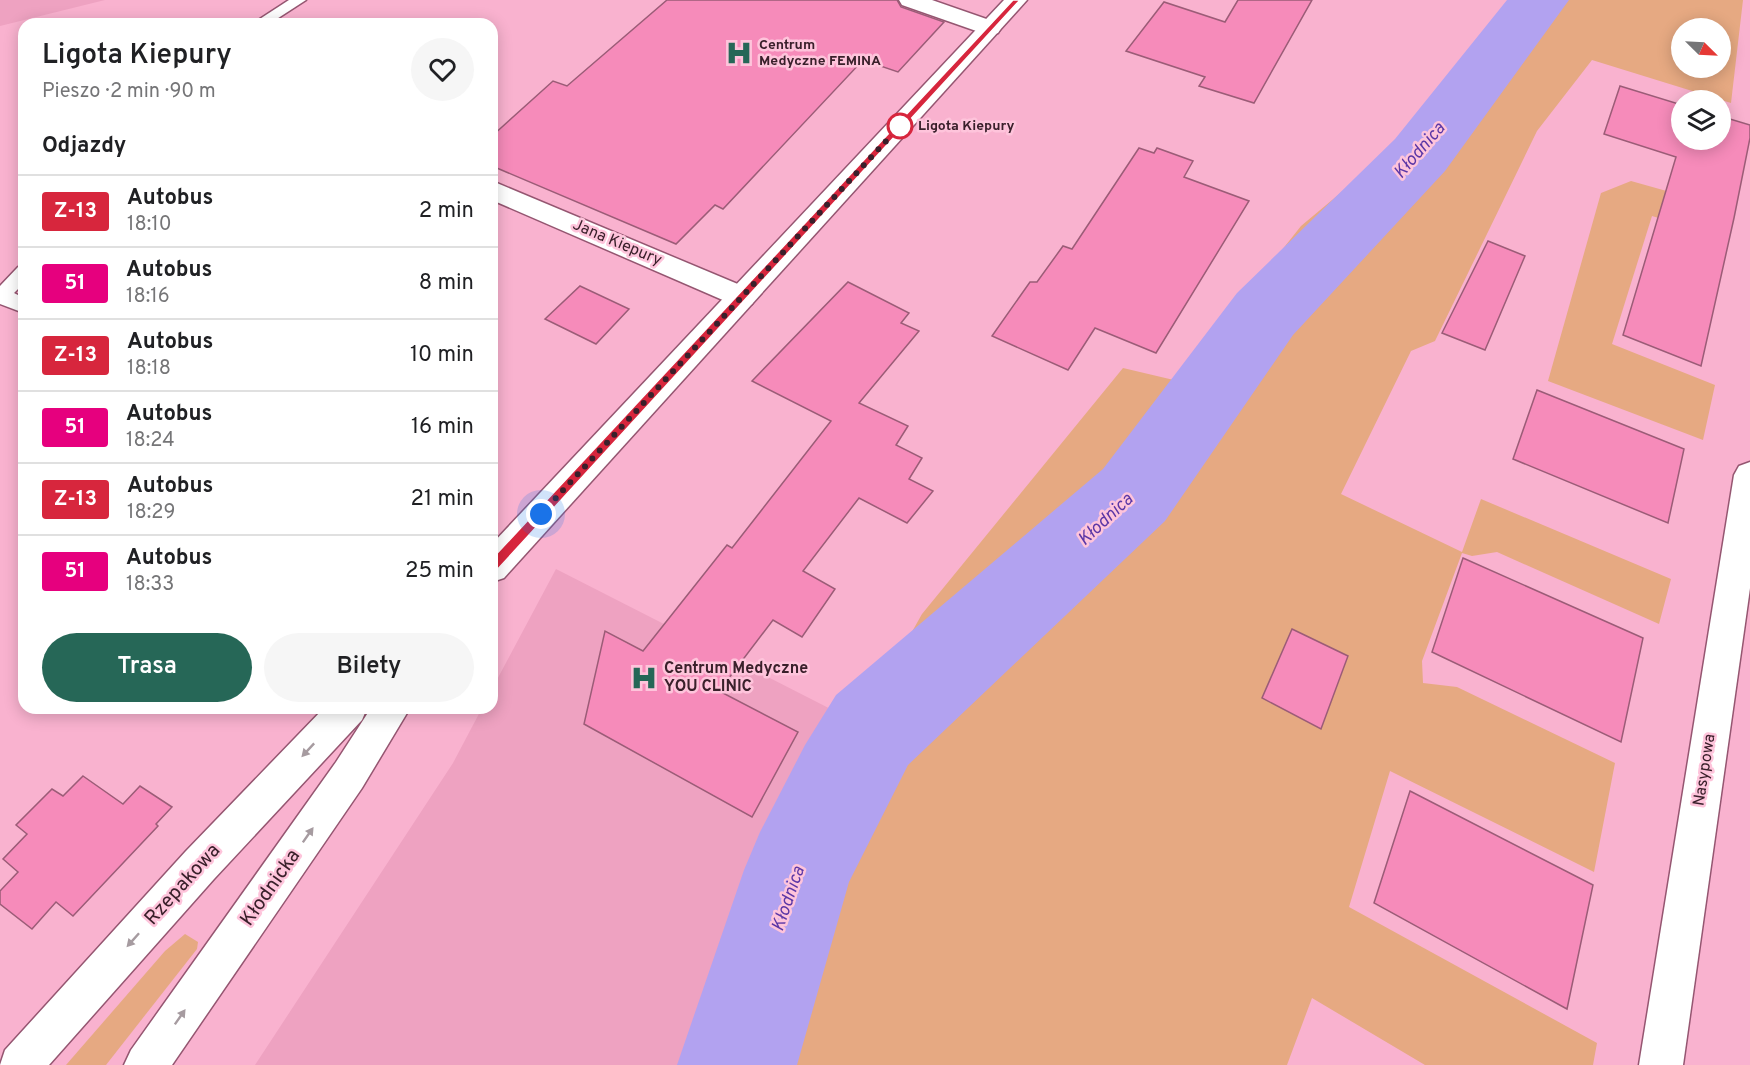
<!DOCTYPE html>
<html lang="pl">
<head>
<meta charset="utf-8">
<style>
	:root { --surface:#fff; --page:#f6f6f6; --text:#202124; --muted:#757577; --line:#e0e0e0; --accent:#266757 }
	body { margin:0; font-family:Overpass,sans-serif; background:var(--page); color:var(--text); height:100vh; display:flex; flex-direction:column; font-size:22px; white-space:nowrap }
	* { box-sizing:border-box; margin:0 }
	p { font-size:20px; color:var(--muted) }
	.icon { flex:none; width:33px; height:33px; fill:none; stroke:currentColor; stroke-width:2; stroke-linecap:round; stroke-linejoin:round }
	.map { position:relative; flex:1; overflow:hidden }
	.panel { position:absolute; left:18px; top:18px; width:480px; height:696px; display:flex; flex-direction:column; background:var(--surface); border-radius:18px; box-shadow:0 3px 15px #0003 }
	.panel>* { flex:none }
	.badge { padding:0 12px; border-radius:4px; font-size:21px; line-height:39px }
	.needle { width:39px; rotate:114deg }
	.buttons { position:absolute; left:1671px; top:18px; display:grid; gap:12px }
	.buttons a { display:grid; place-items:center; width:60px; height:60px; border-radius:50%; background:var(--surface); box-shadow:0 3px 15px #0003; font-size:30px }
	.you { position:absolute; width:30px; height:30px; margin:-15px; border:4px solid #fff; border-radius:50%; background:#1a73e8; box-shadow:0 0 0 9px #1a73e833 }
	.map>.badge { position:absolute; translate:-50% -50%; box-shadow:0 0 0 3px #fff }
	h2 { padding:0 24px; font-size:22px; line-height:54px }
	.round { display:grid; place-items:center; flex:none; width:63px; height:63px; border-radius:32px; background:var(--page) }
	.overview { display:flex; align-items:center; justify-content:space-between; height:102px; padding:0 24px }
	h1 { font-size:28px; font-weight:600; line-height:45px }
	.action { display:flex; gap:12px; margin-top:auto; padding:12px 24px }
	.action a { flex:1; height:69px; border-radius:36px; background:var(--accent); color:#fff; font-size:24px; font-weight:600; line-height:69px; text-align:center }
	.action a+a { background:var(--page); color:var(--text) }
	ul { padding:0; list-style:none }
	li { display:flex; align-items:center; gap:18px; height:72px; padding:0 24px; border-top:2px solid var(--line) }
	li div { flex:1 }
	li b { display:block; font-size:22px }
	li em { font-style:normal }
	li .badge { min-width:66px; font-weight:700; text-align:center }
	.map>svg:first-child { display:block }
	.built { fill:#eea2c1 }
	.green { fill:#e6a982; fill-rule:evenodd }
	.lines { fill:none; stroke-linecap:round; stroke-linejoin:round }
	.river { fill:#b2a2f0; fill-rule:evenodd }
	.building { fill:#f68bba; stroke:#9b5c77; stroke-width:1.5 }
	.service-casing { stroke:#955671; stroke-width:3 }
	.minor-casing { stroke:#955671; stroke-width:3 }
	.tertiary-casing { stroke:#955671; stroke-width:3 }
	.service { fill:#fff; fill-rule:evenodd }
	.minor { fill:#fff; fill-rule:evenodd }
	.tertiary { fill:#fff; fill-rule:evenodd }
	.oneway { fill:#a69ba0 }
	.line { fill:#d7263d; stroke:#fff; stroke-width:1.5 }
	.walk { stroke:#3a202b; stroke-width:6; stroke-dasharray:0 10.8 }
	.stop-dot { fill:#fff; stroke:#d7263d; stroke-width:3 }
	.labels { text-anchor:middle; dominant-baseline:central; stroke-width:5; stroke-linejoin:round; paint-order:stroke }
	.far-poi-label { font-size:14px; font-weight:bold; fill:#3a202b; stroke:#fec4db; text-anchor:start }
	.far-stop-label { font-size:14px; font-weight:bold; fill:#3a202b; stroke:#fec4db; text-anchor:start }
	.street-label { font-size:16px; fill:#3a202b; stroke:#fec4db }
	.poi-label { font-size:16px; font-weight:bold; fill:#3a202b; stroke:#fec4db; text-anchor:start }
	.water-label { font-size:18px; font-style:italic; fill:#5c37a6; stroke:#fec4db }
	.near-street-label { font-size:20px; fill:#3a202b; stroke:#fec4db }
</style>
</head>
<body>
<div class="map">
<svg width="1750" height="1065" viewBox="0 0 1750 1065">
	<rect width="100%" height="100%" fill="#f9b2cf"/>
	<g class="built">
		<polygon points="0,0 105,0 0,26"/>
		<polygon points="556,569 860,724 791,846 706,1065 255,1065 453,763 482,708 492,708 492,689"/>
	</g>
	<g class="green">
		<path d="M1519,0H1743L1731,103L1592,60L1537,131L1435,341L1411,351L1341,494L1462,552L1481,499L1671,579L1659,624L1497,552L1472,556L1462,553L1422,661L1423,683L1457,687L1615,763L1594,872L1390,771L1349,907L1597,1043L1593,1065H1425L1312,998L1287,1065H706L791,846L922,614L1123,368L1178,381L1301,226L1424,123L1475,49L1506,21ZM1682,28H1720V68H1682Z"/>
		<polygon points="1631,181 1734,210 1726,239 1652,216 1612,344 1715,385 1703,440 1548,381 1601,193"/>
		<polygon points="185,934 198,942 197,949 106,1065 66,1065 165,951"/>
	</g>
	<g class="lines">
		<polygon class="river" points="1507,0 1569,0 1445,171 1293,335 1165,521 908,765 849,882 797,1065 677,1065 744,870 760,832 805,745 836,695 1103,469 1237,293 1395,139"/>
	</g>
	<g class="building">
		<polygon points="667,0 897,0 901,7 944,22 898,72 863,60 723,209 715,205 676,244 492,166 492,136 553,81 567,86"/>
		<polygon points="1238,0 1312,0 1254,103 1199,86 1205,77 1126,51 1164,2 1225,22"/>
		<polygon points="1620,86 1682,105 1682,140 1720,140 1720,116 1750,125 1750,138 1734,218 1701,366 1623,335 1676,157 1604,134"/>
		<polygon points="1139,148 1154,153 1157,148 1193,161 1184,177 1249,201 1156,353 1095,328 1068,370 992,336 1030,282 1037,282 1063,246 1072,249"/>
		<polygon points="1488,241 1525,256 1485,350 1442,333"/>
		<polygon points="848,282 909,313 901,323 919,331 859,403 908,426 896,445 922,458 909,479 933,491 907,523 859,498 803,571 835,589 802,637 773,620 719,691 798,732 752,817 584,724 605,631 643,651 727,545 732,548 831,421 752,381"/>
		<polygon points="580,286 629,309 596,344 545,319"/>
		<polygon points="1537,390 1684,449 1668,523 1513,459"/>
		<polygon points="1463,558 1643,638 1621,742 1432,652"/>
		<polygon points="1292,629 1348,656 1321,729 1262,698"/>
		<polygon points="83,776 123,804 140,786 172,807 156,824 158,826 73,916 56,902 32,929 0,904 0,891 18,872 3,859 27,834 16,825 52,789 63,796"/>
		<polygon points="1410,791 1593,885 1567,1009 1374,903"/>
	</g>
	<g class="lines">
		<g class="service-casing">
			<g id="service">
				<polygon points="289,0 306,0 269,24 252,24"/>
				<polygon points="24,266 24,283 14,293 24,298 24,313 0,304 0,286 18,267"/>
			</g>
		</g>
		<g class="minor-casing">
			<g id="minor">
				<polygon points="899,0 932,0 998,23 1001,28 998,33 990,35 982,33 902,5"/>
				<polygon points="492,181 752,290 756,297 752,304 742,308 732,304 492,200"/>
				<polygon points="1750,462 1750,588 1683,1065 1639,1065 1734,475 1739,466"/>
			</g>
		</g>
		<g class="tertiary-casing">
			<g id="tertiary">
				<polygon points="1004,0 1027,0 504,578 492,582 492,544"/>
				<polygon points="324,708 367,708 362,720 214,879 49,1065 0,1065 5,1050 186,851"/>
				<polygon points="371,708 410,708 362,788 172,1065 124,1065 131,1050 336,762"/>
			</g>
		</g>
		<use href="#service" class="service"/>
		<use href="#minor" class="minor"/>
		<use href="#tertiary" class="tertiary"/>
	</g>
	<defs><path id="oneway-solid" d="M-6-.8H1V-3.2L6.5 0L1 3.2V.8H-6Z" transform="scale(1.5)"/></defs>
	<g class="oneway">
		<use href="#oneway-solid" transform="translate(308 750) rotate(133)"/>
		<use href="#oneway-solid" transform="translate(308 835) rotate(-55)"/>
		<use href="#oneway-solid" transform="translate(133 940) rotate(132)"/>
		<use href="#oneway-solid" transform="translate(180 1017) rotate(-55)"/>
	</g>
	<polygon class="line" points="1013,0 1020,0 496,571 488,571 488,563"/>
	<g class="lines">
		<polyline class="walk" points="541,514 900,126"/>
	</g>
	<defs>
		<g id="hospital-bare" transform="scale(2.07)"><path d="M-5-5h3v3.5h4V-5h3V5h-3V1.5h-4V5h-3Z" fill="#266757" stroke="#fec4db" stroke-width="2.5" paint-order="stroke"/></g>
	</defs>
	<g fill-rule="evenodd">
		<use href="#hospital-bare" x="739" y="53"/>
		<use href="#hospital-bare" x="644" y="678"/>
	</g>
	<circle class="stop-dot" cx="900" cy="126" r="12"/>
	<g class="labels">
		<g class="far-poi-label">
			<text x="759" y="45">Centrum<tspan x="759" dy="16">Medyczne FEMINA</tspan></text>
		</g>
		<g class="far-stop-label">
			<text x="918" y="126">Ligota Kiepury</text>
		</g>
		<g class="street-label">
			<text transform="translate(617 243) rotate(23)">Jana Kiepury</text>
			<text transform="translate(1705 770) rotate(-81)">Nasypowa</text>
		</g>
		<g class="poi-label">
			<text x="664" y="669">Centrum Medyczne<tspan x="664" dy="18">YOU CLINIC</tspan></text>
		</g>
		<g class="water-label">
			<text transform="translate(1420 151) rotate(-49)">Kłodnica</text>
			<text transform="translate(1106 520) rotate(-43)">Kłodnica</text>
			<text transform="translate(789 899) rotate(-71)">Kłodnica</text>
		</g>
		<g class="near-street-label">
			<text transform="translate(183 885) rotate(-48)">Rzepakowa</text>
			<text transform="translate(271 888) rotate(-55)">Kłodnicka</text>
		</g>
	</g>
</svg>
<div class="buttons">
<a><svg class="needle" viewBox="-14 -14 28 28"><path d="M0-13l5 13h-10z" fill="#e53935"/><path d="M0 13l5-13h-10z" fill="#757577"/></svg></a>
<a><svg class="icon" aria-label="layers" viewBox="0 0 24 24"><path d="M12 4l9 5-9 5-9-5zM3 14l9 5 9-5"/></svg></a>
</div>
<div class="you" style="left:541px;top:514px"></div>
<section class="panel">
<div class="overview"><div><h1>Ligota Kiepury</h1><p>Pieszo · 2 min · 90 m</p></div><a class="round"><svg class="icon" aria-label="heart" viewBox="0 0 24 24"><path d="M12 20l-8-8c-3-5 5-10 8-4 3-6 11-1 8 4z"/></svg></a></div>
<h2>Odjazdy</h2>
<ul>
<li><span class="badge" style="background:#d7263d;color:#fff">Z-13</span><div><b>Autobus</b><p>18:10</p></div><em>2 min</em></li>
<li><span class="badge" style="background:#e6007e;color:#fff">51</span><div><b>Autobus</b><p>18:16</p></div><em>8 min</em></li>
<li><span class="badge" style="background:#d7263d;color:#fff">Z-13</span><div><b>Autobus</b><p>18:18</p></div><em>10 min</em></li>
<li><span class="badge" style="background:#e6007e;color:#fff">51</span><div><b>Autobus</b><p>18:24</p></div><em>16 min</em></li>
<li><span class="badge" style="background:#d7263d;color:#fff">Z-13</span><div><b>Autobus</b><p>18:29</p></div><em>21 min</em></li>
<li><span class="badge" style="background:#e6007e;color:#fff">51</span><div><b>Autobus</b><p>18:33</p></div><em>25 min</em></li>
</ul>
<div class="action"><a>Trasa</a><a>Bilety</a></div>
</section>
</div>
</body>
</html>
